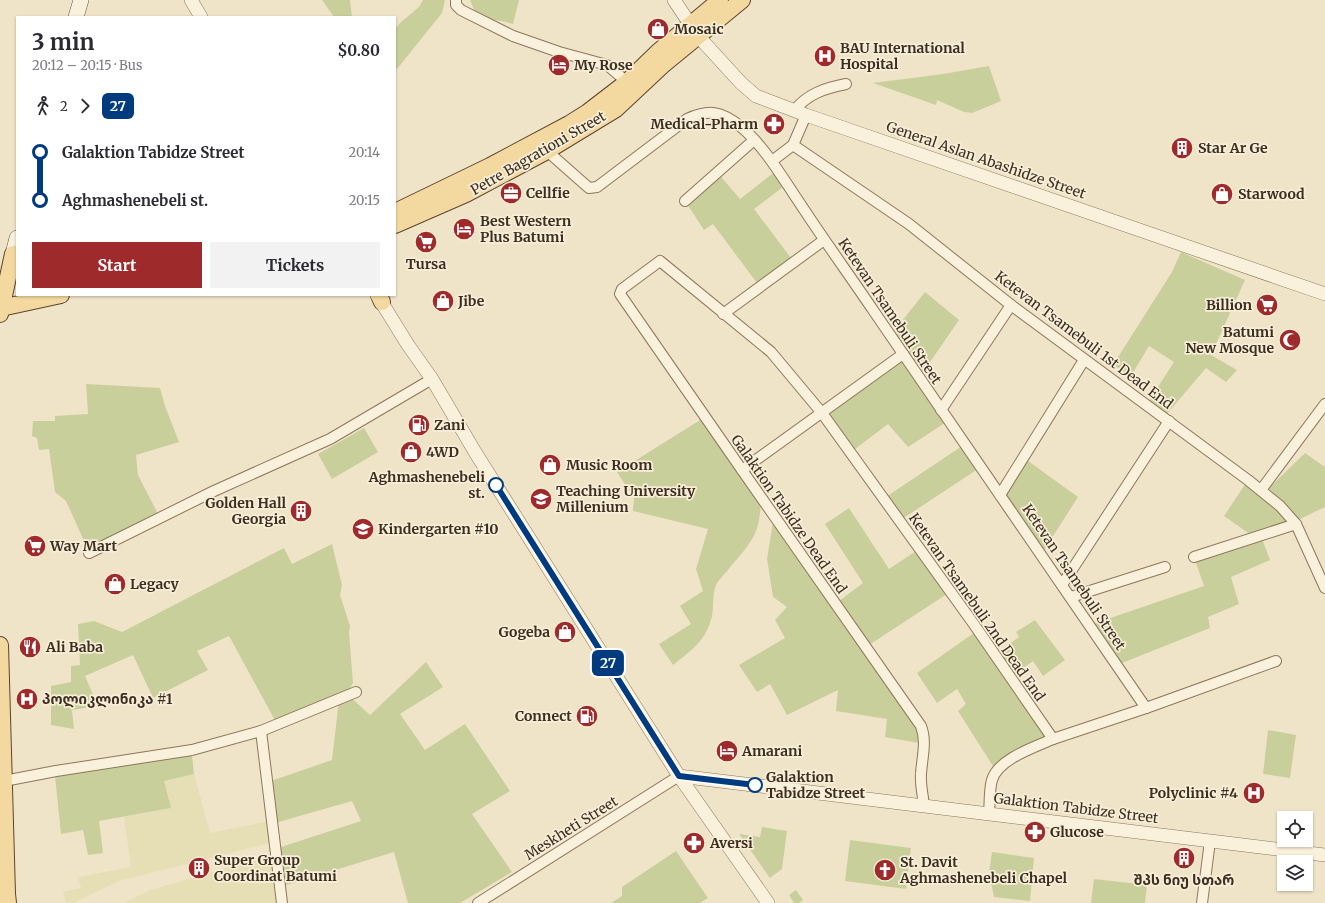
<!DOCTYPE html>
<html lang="en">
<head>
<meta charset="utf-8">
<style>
	:root { --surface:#fff; --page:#f2f2f3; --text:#2b2b33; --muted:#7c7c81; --accent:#9e2a2b }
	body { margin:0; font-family:Merriweather,"Noto Sans Georgian",serif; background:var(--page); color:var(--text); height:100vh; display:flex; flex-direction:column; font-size:15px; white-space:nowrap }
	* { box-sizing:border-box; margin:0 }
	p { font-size:13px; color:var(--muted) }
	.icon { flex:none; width:22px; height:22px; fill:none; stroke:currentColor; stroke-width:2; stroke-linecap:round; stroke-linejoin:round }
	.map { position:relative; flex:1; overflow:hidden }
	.drawer { position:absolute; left:16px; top:16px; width:380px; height:280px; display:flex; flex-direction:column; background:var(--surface); border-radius:0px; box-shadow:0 1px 3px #0004 }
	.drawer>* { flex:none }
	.badge { padding:0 8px; border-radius:6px; font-size:14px; line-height:26px }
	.controls { position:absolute; left:1277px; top:811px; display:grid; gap:8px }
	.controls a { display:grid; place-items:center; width:36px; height:36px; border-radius:0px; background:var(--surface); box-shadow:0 1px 3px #0004; font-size:20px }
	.map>.badge { position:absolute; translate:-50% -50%; box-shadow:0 0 0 2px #fff }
	.legs { display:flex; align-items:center; gap:6px; height:44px; padding:0 16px; font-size:13px }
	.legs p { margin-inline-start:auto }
	.overview { display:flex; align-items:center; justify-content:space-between; height:68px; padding:0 16px }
	h1 { font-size:22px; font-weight:700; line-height:30px }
	.action { display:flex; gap:8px; margin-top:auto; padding:8px 16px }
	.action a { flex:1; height:46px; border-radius:0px; background:var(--accent); color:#fff; font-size:16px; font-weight:700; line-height:46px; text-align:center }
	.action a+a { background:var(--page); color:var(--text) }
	ul { padding:0 16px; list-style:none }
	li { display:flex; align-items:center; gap:14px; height:48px; font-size:15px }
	li i { display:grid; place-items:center; width:6px; height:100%; margin:0 5px; background:currentColor }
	li i::after { content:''; width:10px; height:10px; margin:-5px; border:3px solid; border-radius:50%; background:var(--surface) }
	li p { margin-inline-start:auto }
	li:first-child i { background:linear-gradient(#0000 50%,currentColor 0) }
	li:last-child i { background:linear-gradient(currentColor 50%,#0000 0) }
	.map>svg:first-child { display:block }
	.farmland { fill:#e6deb5 }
	.green { fill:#c9cf9b }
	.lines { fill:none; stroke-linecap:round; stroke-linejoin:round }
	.minor-casing { stroke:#8d765c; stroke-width:12 }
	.tertiary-casing { stroke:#8d765c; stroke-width:14 }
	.secondary-casing { stroke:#6f573f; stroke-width:16 }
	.primary-casing { stroke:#5b4430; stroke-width:18 }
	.minor { stroke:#faf1dc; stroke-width:10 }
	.tertiary { stroke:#faf1dc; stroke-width:13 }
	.secondary { stroke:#faf1dc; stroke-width:15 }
	.primary { stroke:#f3d9a0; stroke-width:16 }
	.line-1-casing { stroke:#fff; stroke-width:9 }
	.line-1 { stroke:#003b80; stroke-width:6 }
	.stop-1-dot { fill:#fff; stroke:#003b80; stroke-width:2 }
	.labels { text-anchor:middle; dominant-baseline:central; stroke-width:3.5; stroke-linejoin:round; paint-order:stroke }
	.poi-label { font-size:14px; font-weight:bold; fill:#3d2e20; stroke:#f7eed8; text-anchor:start }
	.street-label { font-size:14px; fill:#3d2e20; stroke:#f7eed8 }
	.stop-label { font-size:14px; font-weight:bold; fill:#3d2e20; stroke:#f7eed8; text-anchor:end }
</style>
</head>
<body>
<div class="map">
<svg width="1325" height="903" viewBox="0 0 1325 903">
	<rect width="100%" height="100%" fill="#f0e4c8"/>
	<g class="farmland">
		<polygon points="194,774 210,833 269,821 270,843 119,881 73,903 66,903 63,892 81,888 78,877 131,867 124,817 171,808 164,781"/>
		<polygon points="272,854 278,903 124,903 148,891"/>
	</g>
	<g class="green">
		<polygon points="322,0 350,0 352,17 334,17"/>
		<polygon points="423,0 445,0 442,13 397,69 395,67 395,29 400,23 419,7"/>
		<polygon points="470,0 519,0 513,24 502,21 481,19 475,12"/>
		<polygon points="989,66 1001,101 972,113 964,112 937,100 936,105 873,83 943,74"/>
		<polygon points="777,170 787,184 754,209 794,262 760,287 713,224 704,230 685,201 717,172 740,199"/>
		<polygon points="1181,252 1245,280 1211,355 1237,370 1226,382 1206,368 1166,415 1149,401 1174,362 1149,346 1131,376 1113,365 1172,272"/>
		<polygon points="925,292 959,320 919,378 948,421 908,447 888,424 850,453 822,413 903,354 890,336"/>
		<polygon points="86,384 160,388 165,406 179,442 136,455 138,475 159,516 89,552 66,501 55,492 49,449 39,450 37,438 32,436 33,421 55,421 55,416 88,414"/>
		<path d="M705,417L761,498C760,533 753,541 731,566C727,572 719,579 716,585C712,595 714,606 712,616C706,641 692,650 673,665L659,644L691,624L680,606L703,591L696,569L708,529L633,511L634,498L617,472Z"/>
		<polygon points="364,428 378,452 332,479 318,454"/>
		<polygon points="965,444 981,467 899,521 883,499"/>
		<polygon points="1305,453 1325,467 1325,507 1296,521 1276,499 1269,488"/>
		<polygon points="1024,458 1078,497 1041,555 1000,495"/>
		<polygon points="1248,480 1296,524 1261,536 1270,560 1231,577 1239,604 1208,617 1210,628 1117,665 1090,625 1204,586 1194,557 1254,537 1224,516"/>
		<polygon points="849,508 889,569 919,549 950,592 866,647 921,726 924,744 885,737 887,719 836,711 838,690 787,715 770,684 757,692 739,665 785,638 775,620 787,607 773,597 767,559 774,516 835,604 863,583 825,524"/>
		<polygon points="332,544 342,585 340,595 350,626 349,632 353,683 347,693 348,695 370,715 426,662 443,687 400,714 425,750 465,724 510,791 472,814 512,872 460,903 408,903 394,852 283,886 278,848 361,821 352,801 275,823 271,781 332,760 339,700 277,724 229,636 197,651 208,670 153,698 133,655 85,676 98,706 72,710 74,729 51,725 51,686 71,682 71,666 80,665 78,624 94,621 122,632 284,548 292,564"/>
		<polygon points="1035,620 1065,660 1043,676 1033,661 1011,677 1053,739 996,771 958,711 966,704 957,689 937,703 917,673 978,630 995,654 1019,637 1016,632"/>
		<polygon points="1268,730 1296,735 1290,778 1263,774"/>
		<polygon points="192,755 194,774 164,781 171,808 99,821 103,853 88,855 83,830 61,834 55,776"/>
		<polygon points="762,827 787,831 782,869 770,878 739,834 760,837"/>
		<polygon points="850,840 911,848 906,889 845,881"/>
		<polygon points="676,851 708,898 700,903 611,903 622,896 622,887"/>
		<polygon points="992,852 1034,858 1030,901 994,897 989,873"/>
		<polygon points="1094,879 1147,885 1145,903 1091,903"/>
		<polygon points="796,890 803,900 799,903 794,903 789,895"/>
	</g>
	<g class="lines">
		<g class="minor-casing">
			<g id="minor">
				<polyline points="456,0 456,5 461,10 513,36 559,52 607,65 627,82"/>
				<path d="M794,111C807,94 825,88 846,84"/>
				<polyline points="806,115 793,145 909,224 1011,305 1248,480 1280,506 1296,524 1325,588"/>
				<path d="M547,151L589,188L597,187L687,119C709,109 721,111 740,126C765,146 785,182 803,208C826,243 850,276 873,310C963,443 1056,575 1146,708"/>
				<polyline points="772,161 793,145"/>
				<polyline points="685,201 754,140"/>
				<polyline points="723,314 824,240"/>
				<polyline points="941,410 1011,305"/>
				<polyline points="742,470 903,354"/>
				<polyline points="1261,490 1325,404"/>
				<polyline points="1000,495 1084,360"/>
				<polyline points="89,553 214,491 330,439 432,379"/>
				<polyline points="1194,557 1296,524"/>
				<polyline points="1062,585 1169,421"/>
				<polyline points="1071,597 1165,567"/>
				<polyline points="261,731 282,903"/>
				<polyline points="4,781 56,771 192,750 261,731 356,692"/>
				<path d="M924,806C923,795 920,784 921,774C922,757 927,742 921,726L742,470L620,294L622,289L660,261L771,352L822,413L973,623L1053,739L1146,708L1276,661"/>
				<path d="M989,814C990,803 989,790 992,780C998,759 1035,747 1053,739"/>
				<polyline points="478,903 679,776"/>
				<polyline points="1202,903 1210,841"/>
			</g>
		</g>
		<g class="tertiary-casing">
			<g id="tertiary">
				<polyline points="191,0 201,17"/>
				<polyline points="674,0 698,36 741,83 756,96 806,115 1325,294"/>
				<polyline points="377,295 408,345 432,379 475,452 679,776 768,903"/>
				<polyline points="679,776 1325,855"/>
			</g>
		</g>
		<g class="secondary-casing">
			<g id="secondary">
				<polyline points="76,17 81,0"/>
				<polyline points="13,254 17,238"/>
			</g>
		</g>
		<g class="primary-casing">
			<g id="primary">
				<polyline points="395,212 490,166 569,124 588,112 627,82 658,52 720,0"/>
				<polyline points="395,225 466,194 547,151 616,109 664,64 742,0"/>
				<polyline points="379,295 382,302"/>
				<polyline points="1,308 61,295"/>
				<polyline points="0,314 13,254 17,254"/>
				<polyline points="0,645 7,894 8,903"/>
			</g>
		</g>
		<use href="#minor" class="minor"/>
		<use href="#tertiary" class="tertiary"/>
		<use href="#secondary" class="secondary"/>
		<use href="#primary" class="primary"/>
	</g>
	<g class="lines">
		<g class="line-1-casing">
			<polyline id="line-1" points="496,485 679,776 755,785"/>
		</g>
		<use href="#line-1" class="line-1"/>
	</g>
	<defs>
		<g id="shop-disc" transform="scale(1.15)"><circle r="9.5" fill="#9e2a2b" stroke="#f7eed8"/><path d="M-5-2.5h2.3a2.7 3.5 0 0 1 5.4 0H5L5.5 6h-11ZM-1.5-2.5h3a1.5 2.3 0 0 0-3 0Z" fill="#fff"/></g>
		<g id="hospital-disc" transform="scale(1.15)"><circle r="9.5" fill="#9e2a2b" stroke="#f7eed8"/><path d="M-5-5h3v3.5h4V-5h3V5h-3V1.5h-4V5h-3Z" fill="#fff"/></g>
		<g id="hotel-disc" transform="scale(1.15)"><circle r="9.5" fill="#9e2a2b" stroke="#f7eed8"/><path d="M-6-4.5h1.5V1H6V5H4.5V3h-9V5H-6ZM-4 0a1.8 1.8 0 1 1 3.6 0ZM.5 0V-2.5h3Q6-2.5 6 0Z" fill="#fff"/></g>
		<g id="pharmacy-disc" transform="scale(1.15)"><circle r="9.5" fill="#9e2a2b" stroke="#f7eed8"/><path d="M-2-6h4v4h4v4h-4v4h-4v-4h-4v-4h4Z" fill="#fff"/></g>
		<g id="building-disc" transform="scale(1.15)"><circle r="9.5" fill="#9e2a2b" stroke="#f7eed8"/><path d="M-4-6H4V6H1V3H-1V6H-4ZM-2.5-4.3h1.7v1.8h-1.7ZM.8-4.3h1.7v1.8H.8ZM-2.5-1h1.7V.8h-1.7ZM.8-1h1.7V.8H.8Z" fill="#fff"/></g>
		<g id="office-disc" transform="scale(1.15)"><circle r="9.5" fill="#9e2a2b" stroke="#f7eed8"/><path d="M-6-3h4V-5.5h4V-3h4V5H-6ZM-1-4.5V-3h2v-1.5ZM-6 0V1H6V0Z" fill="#fff"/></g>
		<g id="supermarket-disc" transform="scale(1.15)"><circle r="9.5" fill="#9e2a2b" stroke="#f7eed8"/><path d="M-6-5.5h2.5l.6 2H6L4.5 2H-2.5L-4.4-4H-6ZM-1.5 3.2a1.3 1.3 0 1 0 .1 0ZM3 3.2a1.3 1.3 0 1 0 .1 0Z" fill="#fff"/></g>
		<g id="mosque-disc" transform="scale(1.15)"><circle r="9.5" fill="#9e2a2b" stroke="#f7eed8"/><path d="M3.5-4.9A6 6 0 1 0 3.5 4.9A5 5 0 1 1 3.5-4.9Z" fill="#fff"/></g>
		<g id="fuel-disc" transform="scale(1.15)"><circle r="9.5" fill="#9e2a2b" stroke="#f7eed8"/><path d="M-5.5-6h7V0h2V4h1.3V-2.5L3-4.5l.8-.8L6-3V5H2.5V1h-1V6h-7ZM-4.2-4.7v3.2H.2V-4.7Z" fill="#fff"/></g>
		<g id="university-disc" transform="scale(1.15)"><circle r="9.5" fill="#9e2a2b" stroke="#f7eed8"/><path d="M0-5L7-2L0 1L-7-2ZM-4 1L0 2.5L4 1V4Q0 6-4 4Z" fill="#fff"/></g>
		<g id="school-disc" transform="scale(1.15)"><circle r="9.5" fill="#9e2a2b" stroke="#f7eed8"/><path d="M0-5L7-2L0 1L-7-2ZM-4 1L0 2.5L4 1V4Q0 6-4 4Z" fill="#fff"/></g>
		<g id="restaurant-disc" transform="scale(1.15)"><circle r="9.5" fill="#9e2a2b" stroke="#f7eed8"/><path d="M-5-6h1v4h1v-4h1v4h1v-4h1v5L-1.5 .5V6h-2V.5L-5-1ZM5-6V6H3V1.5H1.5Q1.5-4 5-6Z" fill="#fff"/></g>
		<g id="church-disc" transform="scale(1.15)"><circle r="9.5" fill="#9e2a2b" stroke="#f7eed8"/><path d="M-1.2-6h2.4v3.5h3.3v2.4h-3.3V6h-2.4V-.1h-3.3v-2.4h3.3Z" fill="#fff"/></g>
	</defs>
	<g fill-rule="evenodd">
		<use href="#shop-disc" x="658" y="29"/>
		<use href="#hospital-disc" x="825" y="56"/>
		<use href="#hotel-disc" x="559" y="65"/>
		<use href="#pharmacy-disc" x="774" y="124"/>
		<use href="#building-disc" x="1182" y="148"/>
		<use href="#office-disc" x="511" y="193"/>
		<use href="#shop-disc" x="1222" y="194"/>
		<use href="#hotel-disc" x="464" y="229"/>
		<use href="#supermarket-disc" x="426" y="242"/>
		<use href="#shop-disc" x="443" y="301"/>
		<use href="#supermarket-disc" x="1267" y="305"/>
		<use href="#mosque-disc" x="1290" y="340"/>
		<use href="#fuel-disc" x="419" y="425"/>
		<use href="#shop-disc" x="411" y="452"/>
		<use href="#shop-disc" x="550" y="465"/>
		<use href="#university-disc" x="541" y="499"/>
		<use href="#building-disc" x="301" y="511"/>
		<use href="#school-disc" x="363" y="529"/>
		<use href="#supermarket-disc" x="35" y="546"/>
		<use href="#shop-disc" x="115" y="584"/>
		<use href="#shop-disc" x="565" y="632"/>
		<use href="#restaurant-disc" x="30" y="647"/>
		<use href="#hospital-disc" x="27" y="699"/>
		<use href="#fuel-disc" x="587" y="716"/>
		<use href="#hotel-disc" x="727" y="751"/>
		<use href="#hospital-disc" x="1254" y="793"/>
		<use href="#pharmacy-disc" x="1035" y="832"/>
		<use href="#pharmacy-disc" x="694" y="843"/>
		<use href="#building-disc" x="1184" y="858"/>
		<use href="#building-disc" x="199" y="868"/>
		<use href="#church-disc" x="885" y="870"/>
	</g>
	<g class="stop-1-dot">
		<circle cx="496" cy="485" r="7"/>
		<circle cx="755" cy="785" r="7"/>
	</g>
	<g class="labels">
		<g class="poi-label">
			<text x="674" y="29">Mosaic</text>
			<text x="840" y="48">BAU International<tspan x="840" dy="16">Hospital</tspan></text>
			<text x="574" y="65">My Rose</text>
			<text x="758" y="124" text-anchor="end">Medical-Pharm</text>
			<text x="1198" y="148">Star Ar Ge</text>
			<text x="526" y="193">Cellfie</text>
			<text x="1238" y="194">Starwood</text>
			<text x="480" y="221">Best Western<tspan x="480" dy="16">Plus Batumi</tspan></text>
			<text x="426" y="264" text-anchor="middle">Tursa</text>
			<text x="458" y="301">Jibe</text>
			<text x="1252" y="305" text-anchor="end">Billion</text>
			<text x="1274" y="332" text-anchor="end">Batumi<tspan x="1274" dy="16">New Mosque</tspan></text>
			<text x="434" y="425">Zani</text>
			<text x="426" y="452">4WD</text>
			<text x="566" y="465">Music Room</text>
			<text x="556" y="491">Teaching University<tspan x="556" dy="16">Millenium</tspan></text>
			<text x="286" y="503" text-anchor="end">Golden Hall<tspan x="286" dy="16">Georgia</tspan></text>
			<text x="378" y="529">Kindergarten #10</text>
			<text x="50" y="546">Way Mart</text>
			<text x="130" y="584">Legacy</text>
			<text x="550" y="632" text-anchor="end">Gogeba</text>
			<text x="46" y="647">Ali Baba</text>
			<text x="42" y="699">პოლიკლინიკა #1</text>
			<text x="572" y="716" text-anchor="end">Connect</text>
			<text x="742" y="751">Amarani</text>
			<text x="1238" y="793" text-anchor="end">Polyclinic #4</text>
			<text x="1050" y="832">Glucose</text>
			<text x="710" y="843">Aversi</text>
			<text x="214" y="860">Super Group<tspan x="214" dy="16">Coordinat Batumi</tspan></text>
			<text x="900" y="862">St. Davit<tspan x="900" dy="16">Aghmashenebeli Chapel</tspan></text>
			<text x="1184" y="880" text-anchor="middle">შპს ნიუ სთარ</text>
		</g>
		<g class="street-label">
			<text transform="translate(538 153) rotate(-30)">Petre Bagrationi Street</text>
			<text transform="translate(986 160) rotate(19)">General Aslan Abashidze Street</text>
			<text transform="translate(890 311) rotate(56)">Ketevan Tsamebuli Street</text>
			<text transform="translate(1084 340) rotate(37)">Ketevan Tsamebuli 1st Dead End</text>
			<text transform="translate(789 514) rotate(55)">Galaktion Tabidze Dead End</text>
			<text transform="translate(1074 577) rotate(56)">Ketevan Tsamebuli Street</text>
			<text transform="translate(977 607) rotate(55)">Ketevan Tsamebuli 2nd Dead End</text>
			<text transform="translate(1076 808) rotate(7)">Galaktion Tabidze Street</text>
			<text transform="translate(571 828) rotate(-32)">Meskheti Street</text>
		</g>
		<g class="stop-label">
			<text x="485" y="477">Aghmashenebeli<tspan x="485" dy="16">st.</tspan></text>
			<text x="766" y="777" text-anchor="start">Galaktion<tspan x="766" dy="16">Tabidze Street</tspan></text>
		</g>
	</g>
</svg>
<div class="controls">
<a><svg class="icon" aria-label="locate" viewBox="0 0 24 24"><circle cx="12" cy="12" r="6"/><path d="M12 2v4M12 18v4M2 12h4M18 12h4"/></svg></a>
<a><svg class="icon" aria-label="layers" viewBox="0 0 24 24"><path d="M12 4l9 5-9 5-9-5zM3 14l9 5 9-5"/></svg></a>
</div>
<b class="badge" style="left:608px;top:663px;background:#003b80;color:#fff">27</b>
<section class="drawer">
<div class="overview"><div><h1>3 min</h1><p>20:12 – 20:15 · Bus</p></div><b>$0.80</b></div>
<div class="legs"><svg class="icon" aria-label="walk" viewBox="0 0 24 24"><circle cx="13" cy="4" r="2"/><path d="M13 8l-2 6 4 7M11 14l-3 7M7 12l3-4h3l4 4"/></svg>2<svg class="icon" aria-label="forward" viewBox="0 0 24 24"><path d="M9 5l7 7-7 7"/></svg><b class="badge" style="background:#003b80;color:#fff">27</b></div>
<ul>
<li><i style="color:#003b80"></i><b>Galaktion Tabidze Street</b><p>20:14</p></li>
<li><i style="color:#003b80"></i><b>Aghmashenebeli st.</b><p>20:15</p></li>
</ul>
<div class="action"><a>Start</a><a>Tickets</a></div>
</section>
</div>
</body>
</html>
